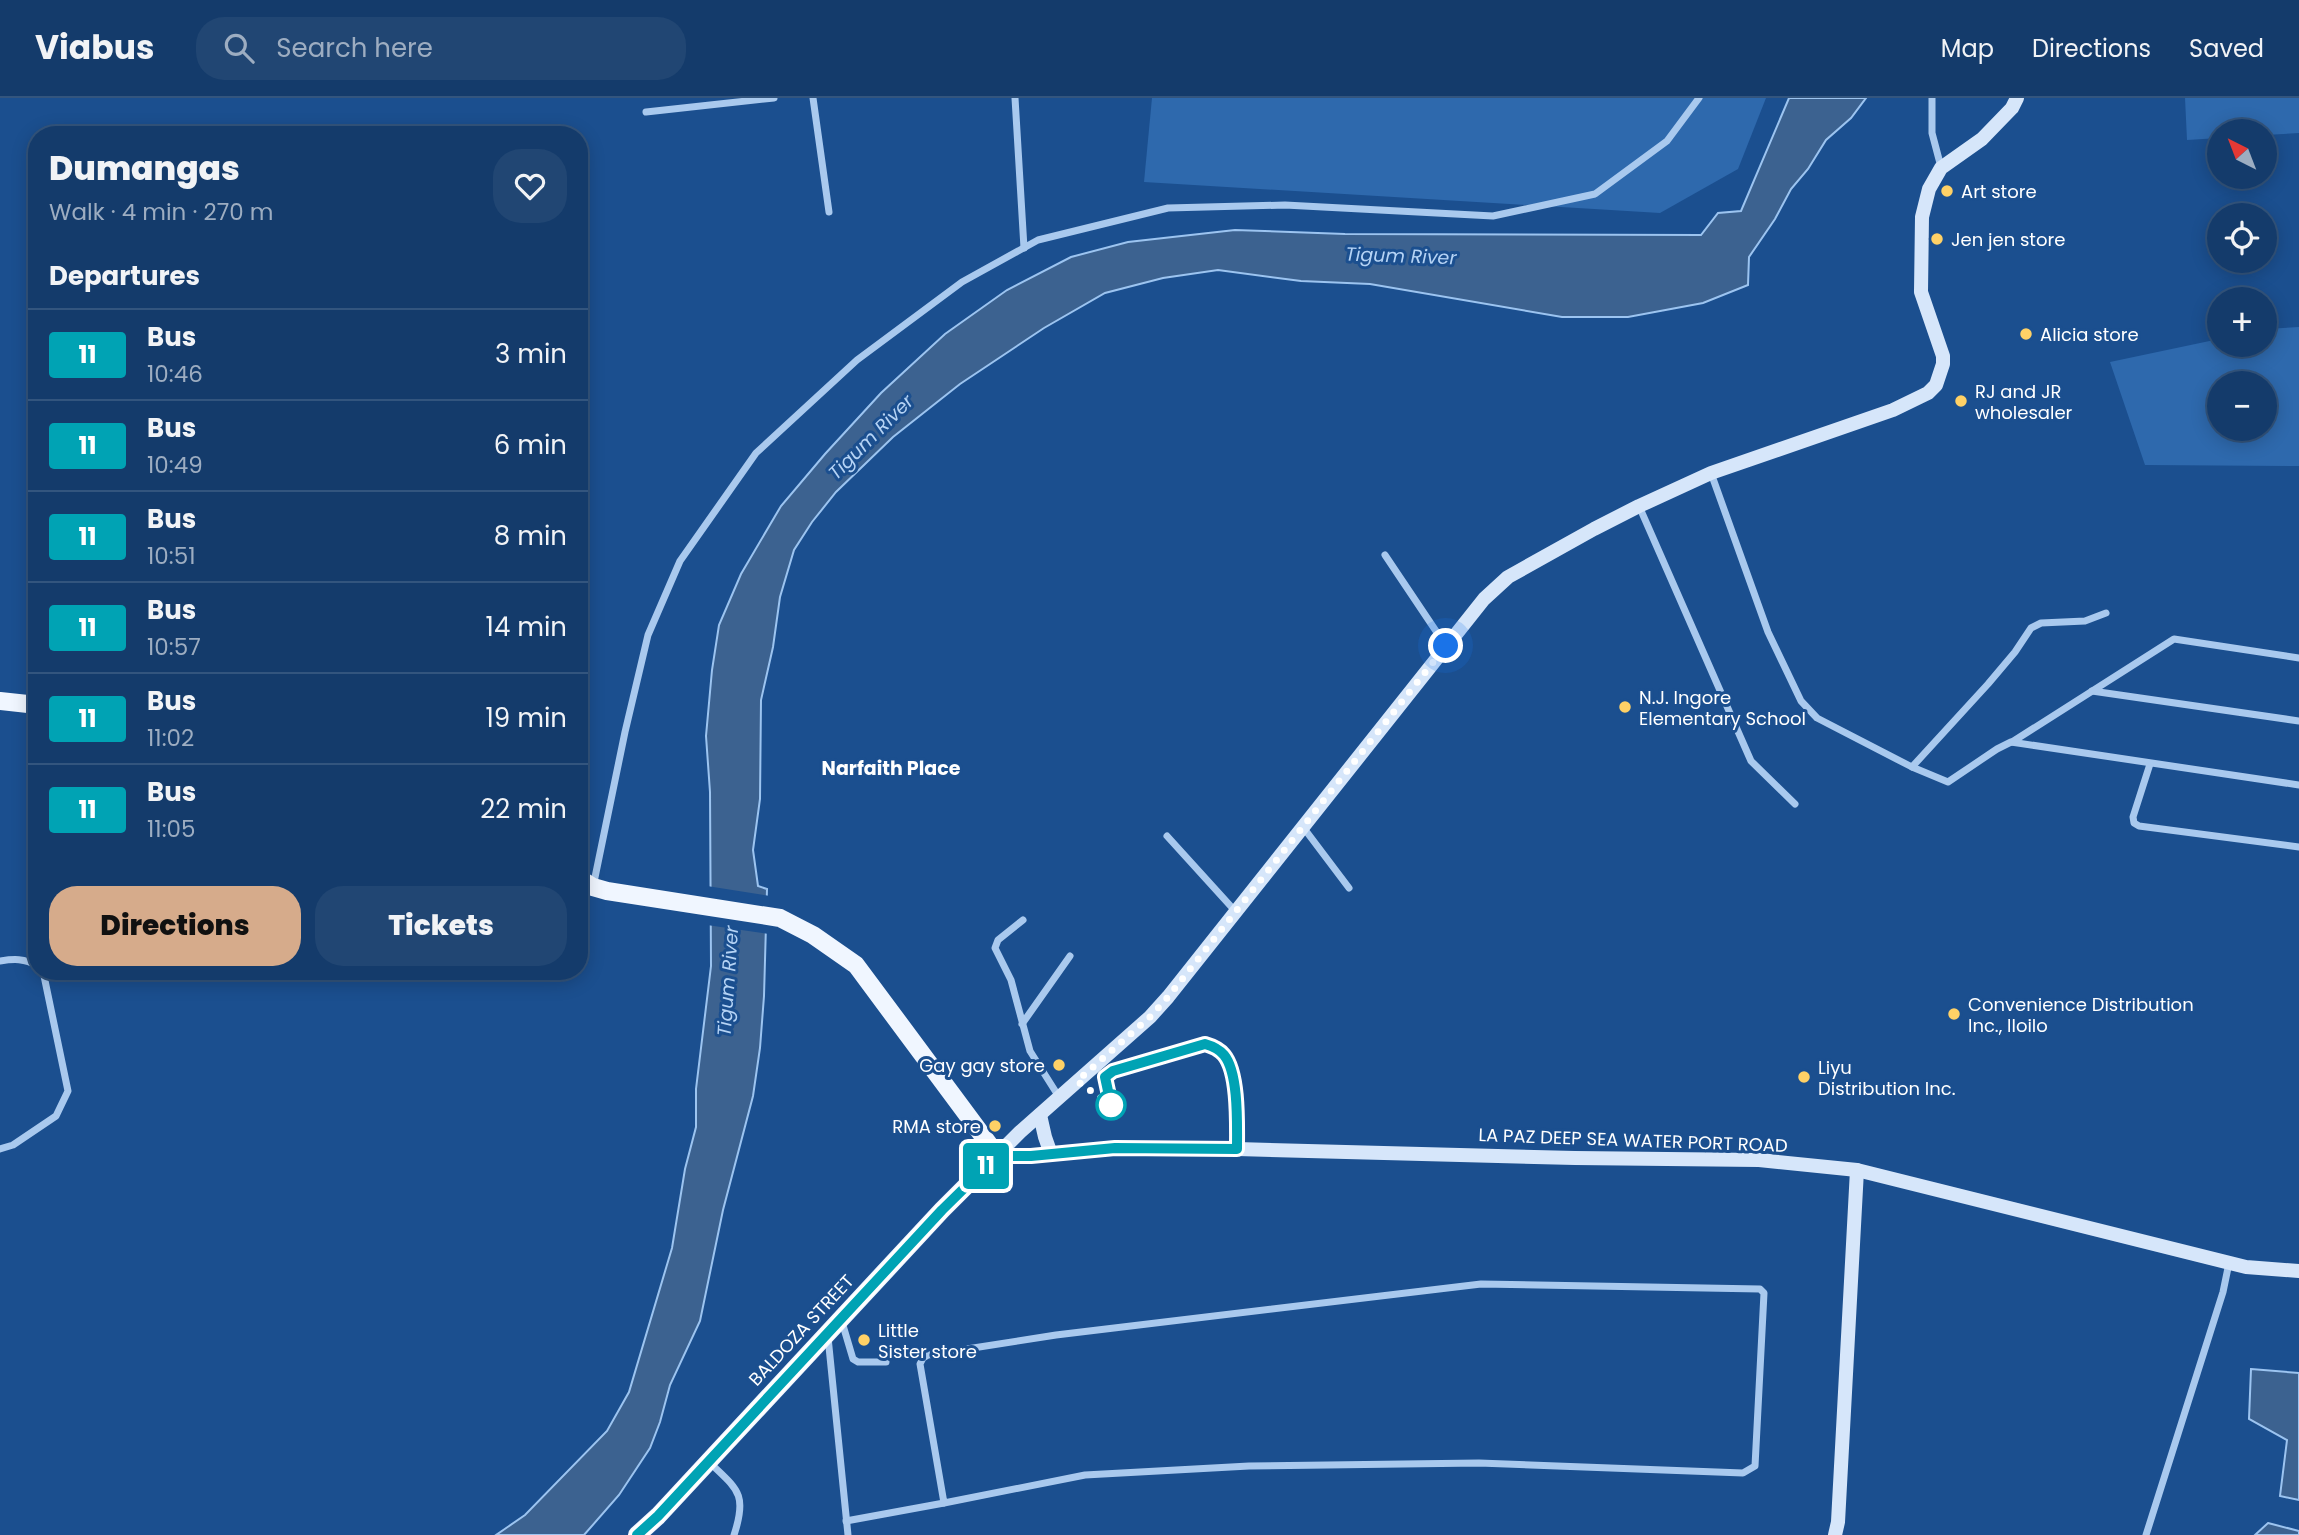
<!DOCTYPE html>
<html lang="en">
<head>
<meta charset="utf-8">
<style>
	:root { --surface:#143b6b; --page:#214673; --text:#f1f3f6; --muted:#9dadc1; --line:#33557e; --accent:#d6ab8b }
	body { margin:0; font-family:Poppins,sans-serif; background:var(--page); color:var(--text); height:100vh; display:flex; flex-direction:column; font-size:26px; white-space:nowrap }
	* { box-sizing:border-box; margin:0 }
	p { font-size:23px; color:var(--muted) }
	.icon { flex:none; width:38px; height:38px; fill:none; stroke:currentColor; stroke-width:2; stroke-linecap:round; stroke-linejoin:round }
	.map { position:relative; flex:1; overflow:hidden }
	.side { position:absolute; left:28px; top:28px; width:560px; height:854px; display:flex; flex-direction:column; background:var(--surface); border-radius:28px; box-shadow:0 4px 18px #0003,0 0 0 2px var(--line) }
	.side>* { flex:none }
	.badge { padding:0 14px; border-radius:5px; font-size:24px; line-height:46px }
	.needle { width:46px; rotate:318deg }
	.controls { position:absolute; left:2207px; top:21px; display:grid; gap:14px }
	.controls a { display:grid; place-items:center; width:70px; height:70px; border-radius:50%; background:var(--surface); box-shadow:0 4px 18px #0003,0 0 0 2px var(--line); font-size:35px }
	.you { position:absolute; width:35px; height:35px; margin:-18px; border:5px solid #fff; border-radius:50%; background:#1a73e8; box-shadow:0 0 0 10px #1a73e833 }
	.map>.badge { position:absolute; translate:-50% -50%; box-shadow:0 0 0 4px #fff }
	h2 { padding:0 21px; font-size:26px; line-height:63px }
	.round { display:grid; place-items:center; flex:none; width:74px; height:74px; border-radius:28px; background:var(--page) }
	.head { display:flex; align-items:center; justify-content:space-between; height:119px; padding:0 21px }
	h1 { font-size:33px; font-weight:800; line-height:52px }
	.action { display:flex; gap:14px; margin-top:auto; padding:14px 21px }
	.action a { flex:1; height:80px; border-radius:28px; background:var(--accent); color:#111; font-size:28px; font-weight:800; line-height:80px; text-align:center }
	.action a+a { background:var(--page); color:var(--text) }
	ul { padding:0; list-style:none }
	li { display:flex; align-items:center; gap:21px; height:91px; padding:0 21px; border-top:2px solid var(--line) }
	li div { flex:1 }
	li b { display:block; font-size:26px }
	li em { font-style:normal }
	li .badge { min-width:77px; font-weight:700; text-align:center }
	header { display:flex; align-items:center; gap:42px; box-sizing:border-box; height:98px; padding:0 35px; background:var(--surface); border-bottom:2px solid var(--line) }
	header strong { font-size:33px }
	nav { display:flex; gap:38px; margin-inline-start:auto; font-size:24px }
	.search { width:490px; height:63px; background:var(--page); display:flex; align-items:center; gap:18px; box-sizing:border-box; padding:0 24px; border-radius:28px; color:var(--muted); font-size:26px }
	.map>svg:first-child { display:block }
	.green { fill:#2e69ad; fill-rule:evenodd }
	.water { fill:#3c6290; stroke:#9cc4f0; stroke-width:2 }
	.pier { fill:#1b4f8f }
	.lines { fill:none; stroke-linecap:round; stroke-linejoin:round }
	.street { stroke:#a9c9ee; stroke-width:7 }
	.secondary { stroke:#d6e6fa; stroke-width:14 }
	.primary { stroke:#f0f6ff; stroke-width:18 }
	.line-casing { stroke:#fff; stroke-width:16 }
	.line { stroke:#00a3b4; stroke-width:10 }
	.walk { stroke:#fff; stroke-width:7; stroke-dasharray:0 12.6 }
	.poi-dot { fill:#ffd166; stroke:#1b4f8f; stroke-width:2.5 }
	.stop-dot { fill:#fff; stroke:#00a3b4; stroke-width:3.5 }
	.labels { text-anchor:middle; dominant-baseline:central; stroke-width:6; stroke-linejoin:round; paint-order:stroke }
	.poi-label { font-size:18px; fill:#fff; stroke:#1b4f8f; text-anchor:start }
	.street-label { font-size:18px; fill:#fff; stroke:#1b4f8f }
	.water-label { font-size:19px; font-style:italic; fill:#b5d3f5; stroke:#1b4f8f }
	.neighbourhood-label { font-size:19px; font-weight:bold; fill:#fff; stroke:#1b4f8f }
</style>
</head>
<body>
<header>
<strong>Viabus</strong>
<div class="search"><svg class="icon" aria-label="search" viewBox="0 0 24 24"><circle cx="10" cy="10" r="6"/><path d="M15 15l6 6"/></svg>Search here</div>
<nav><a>Map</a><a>Directions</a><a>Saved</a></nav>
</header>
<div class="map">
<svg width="2299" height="1437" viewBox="0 0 2299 1437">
	<rect width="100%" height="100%" fill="#1b4f8f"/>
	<g class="green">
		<polygon points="1152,0 1766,0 1738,71 1660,115 1144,84"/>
		<polygon points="2185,0 2299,0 2299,35 2265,37 2264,33 2219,33 2219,40 2187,42"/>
		<path d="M2299,229V368L2145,367L2110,264L2219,241V247H2264L2265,231ZM2219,285H2264V331H2219Z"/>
	</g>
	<g class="water">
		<polygon points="1789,0 1866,0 1851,20 1826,42 1808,71 1791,91 1775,121 1749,159 1748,187 1703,205 1628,219 1562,219 1370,186 1301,183 1218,172 1163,180 1105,195 1044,230 960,286 893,339 836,394 812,424 794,452 780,499 773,549 761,602 760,701 753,752 758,788 767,791 764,898 760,950 753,998 723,1112 700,1223 670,1287 660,1324 650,1350 619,1397 584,1437 496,1437 525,1417 607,1333 629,1294 672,1150 685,1071 696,1029 696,991 711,868 710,694 706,638 712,572 719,527 741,476 781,408 825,356 881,295 945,236 1007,192 1071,159 1128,144 1235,132 1345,136 1701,137 1718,115 1741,113"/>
		<polygon points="2251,1271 2299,1275 2299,1402 2280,1398 2287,1342 2249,1321"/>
		<polygon points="2268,1425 2299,1433 2299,1437 2255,1437"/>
	</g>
	<polygon class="pier" points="707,788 770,798 769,836 707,827"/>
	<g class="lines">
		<g class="street">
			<polyline points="813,0 829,114"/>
			<polyline points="1015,0 1024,150"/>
			<polyline points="1932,0 1932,35 1941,69"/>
			<polyline points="646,14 774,0"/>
			<polyline points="1711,375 1768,534 1801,603 1817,620 1912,669 1948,684 1997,651 2011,644 2299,687"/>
			<polyline points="1639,408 1751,663 1795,706"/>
			<polyline points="1385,457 1446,548"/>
			<polyline points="2092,593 2299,623"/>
			<polyline points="2012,644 2174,541 2299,560"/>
			<polyline points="2150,666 2133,719 2134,725 2139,728 2299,749"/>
			<polyline points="1912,669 1988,586 2015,554 2031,530 2041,525 2085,523 2106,515"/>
			<polyline points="1303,729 1349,790"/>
			<polyline points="1167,738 1236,814"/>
			<polyline points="593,789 625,634 648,537 680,463 756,355 857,262 962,184 1038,142 1168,110 1285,107 1493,118 1595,96 1667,43 1699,0"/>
			<polyline points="1023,822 998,842 995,850 1011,882 1030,953 1059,999"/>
			<path d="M0,863C13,861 25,860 37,868"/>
			<polyline points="1022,926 1070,858"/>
			<polyline points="0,1051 13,1047 56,1018 68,993 43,873"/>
			<polygon points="1481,1186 1760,1191 1764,1195 1755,1368 1743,1375 1479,1365 1249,1368 1085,1377 944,1405 920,1266 923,1260 928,1257 1056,1237"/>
			<polyline points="842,1224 853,1261 858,1264 886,1264"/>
			<polyline points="828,1239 848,1437"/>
			<path d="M708,1363C737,1391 748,1395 734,1437"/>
			<polyline points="846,1423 944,1405"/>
			<polyline points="2146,1437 2223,1194 2229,1165"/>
		</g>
		<g class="secondary">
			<polyline points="1040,1017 1045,1039 1051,1056"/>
			<polyline points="997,1057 1020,1034 1150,919 1168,899 1484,501 1508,479 1594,431 1639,408 1711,375 1893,312 1928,295 1936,287 1943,266 1943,258 1921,194 1922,119 1929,91 1941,70 1982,41 2012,10 2017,0"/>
			<polyline points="997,1057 1031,1058 1115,1050 1237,1051 1575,1060 1759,1062 1857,1072 2246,1169 2299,1173"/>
			<polyline points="1835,1437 1838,1424 1857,1072"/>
		</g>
		<g class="primary">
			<polyline points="0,603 37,607"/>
			<polyline points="579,780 593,789 607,793 780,820 813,837 856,867 997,1057 942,1112 658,1418 637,1437"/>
		</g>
	</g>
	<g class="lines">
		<g class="line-casing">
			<path id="line" d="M637,1437L658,1418L942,1112L997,1058H1031L1115,1050L1237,1051C1237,1028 1239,975 1224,957C1219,951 1212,948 1205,946L1113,973L1105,979L1111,1007"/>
		</g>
		<use href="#line" class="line"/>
		<polyline class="walk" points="1111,1007 1077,983 1150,919 1168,899 1446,548"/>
	</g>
	<g class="poi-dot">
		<circle cx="1947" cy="93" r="7"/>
		<circle cx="1937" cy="141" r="7"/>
		<circle cx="2026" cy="236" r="7"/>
		<circle cx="1961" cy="303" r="7"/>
		<circle cx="1625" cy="609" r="7"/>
		<circle cx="1954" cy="916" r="7"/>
		<circle cx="1059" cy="967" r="7"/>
		<circle cx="1804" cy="979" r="7"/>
		<circle cx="995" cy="1028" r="7"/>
		<circle cx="864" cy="1242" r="7"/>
	</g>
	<circle class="stop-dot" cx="1111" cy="1007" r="14"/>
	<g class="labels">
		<g class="poi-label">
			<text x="1961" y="93">Art store</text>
			<text x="1951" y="141">Jen jen store</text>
			<text x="2040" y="236">Alicia store</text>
			<text x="1975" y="293">RJ and JR<tspan x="1975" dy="21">wholesaler</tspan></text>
			<text x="1639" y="599">N.J. Ingore<tspan x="1639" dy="21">Elementary School</tspan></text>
			<text x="1968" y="906">Convenience Distribution<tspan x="1968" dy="21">Inc., Iloilo</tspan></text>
			<text x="1045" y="967" text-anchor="end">Gay gay store</text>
			<text x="1818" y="969">Liyu<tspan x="1818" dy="21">Distribution Inc.</tspan></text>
			<text x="981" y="1028" text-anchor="end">RMA store</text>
			<text x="878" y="1232">Little<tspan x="878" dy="21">Sister store</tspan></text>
		</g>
		<g class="street-label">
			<text transform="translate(1633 1042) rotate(2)">LA PAZ DEEP SEA WATER PORT ROAD</text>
			<text transform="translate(801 1232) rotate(-47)">BALDOZA STREET</text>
		</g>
		<g class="water-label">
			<text transform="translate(1401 158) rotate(2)">Tigum River</text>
			<text transform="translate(871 339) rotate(-45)">Tigum River</text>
			<text transform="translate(728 883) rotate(-86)">Tigum River</text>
		</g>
		<g class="neighbourhood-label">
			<text x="891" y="670">Narfaith Place</text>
		</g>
	</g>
</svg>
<div class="controls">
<a><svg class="needle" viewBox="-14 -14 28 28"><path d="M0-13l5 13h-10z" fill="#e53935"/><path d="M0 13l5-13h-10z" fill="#9dadc1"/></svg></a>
<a><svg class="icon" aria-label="locate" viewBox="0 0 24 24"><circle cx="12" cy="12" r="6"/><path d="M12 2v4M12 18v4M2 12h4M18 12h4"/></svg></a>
<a>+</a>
<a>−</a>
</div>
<div class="you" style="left:1446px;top:548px"></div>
<b class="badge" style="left:986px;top:1068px;background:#00a3b4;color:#fff">11</b>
<section class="side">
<div class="head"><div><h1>Dumangas</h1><p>Walk · 4 min · 270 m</p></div><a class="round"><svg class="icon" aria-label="heart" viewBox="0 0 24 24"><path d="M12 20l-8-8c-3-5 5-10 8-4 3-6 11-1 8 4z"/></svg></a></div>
<h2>Departures</h2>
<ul>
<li><span class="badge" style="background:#00a3b4;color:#fff">11</span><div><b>Bus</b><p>10:46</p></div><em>3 min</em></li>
<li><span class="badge" style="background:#00a3b4;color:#fff">11</span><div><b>Bus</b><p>10:49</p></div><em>6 min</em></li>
<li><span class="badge" style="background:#00a3b4;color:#fff">11</span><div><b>Bus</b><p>10:51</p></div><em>8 min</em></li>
<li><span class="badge" style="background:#00a3b4;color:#fff">11</span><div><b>Bus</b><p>10:57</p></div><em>14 min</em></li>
<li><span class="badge" style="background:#00a3b4;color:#fff">11</span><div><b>Bus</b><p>11:02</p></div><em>19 min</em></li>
<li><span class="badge" style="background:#00a3b4;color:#fff">11</span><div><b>Bus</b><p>11:05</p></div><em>22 min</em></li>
</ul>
<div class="action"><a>Directions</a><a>Tickets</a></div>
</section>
</div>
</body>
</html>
